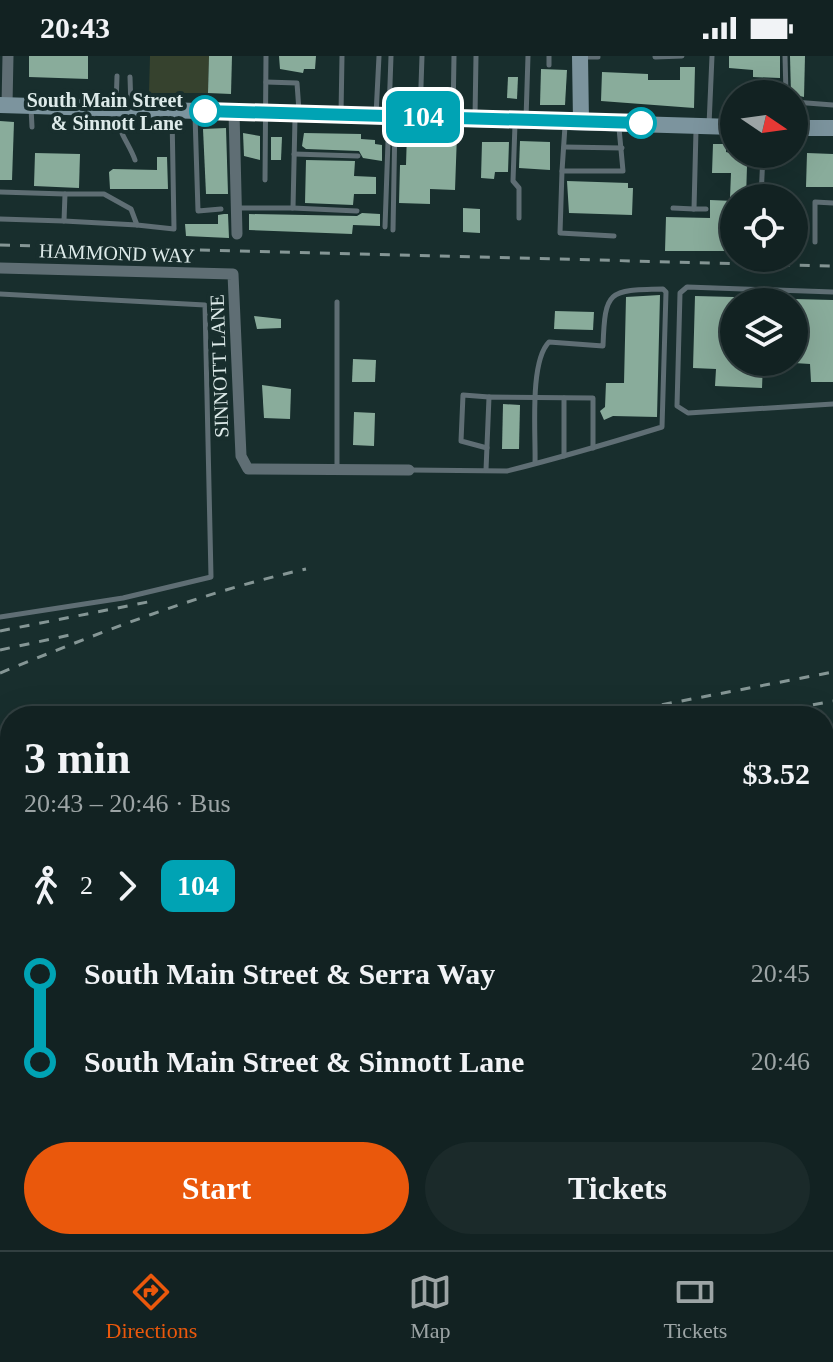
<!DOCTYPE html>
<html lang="en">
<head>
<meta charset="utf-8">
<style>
	:root { --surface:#122222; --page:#1b2a2a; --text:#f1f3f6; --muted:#9ca4a5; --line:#313f40; --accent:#ea580c }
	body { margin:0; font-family:"Times New Roman",serif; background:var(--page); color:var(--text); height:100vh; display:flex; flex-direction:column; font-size:30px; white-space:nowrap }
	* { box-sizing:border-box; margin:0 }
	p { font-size:26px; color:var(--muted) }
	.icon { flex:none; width:44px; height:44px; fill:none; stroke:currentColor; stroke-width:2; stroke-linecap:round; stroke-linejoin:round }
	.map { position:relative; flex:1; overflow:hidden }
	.drawer { position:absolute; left:0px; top:650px; width:834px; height:544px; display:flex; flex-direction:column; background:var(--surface); border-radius:32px 32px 0 0; box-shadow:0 8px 32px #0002,0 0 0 2px var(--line) }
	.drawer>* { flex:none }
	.badge { padding:0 16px; border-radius:12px; font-size:28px; line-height:52px }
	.needle { width:52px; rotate:103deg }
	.buttons { position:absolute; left:720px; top:24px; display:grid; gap:16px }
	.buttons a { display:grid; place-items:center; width:88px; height:88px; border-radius:50%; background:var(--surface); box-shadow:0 8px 32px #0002,0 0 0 2px var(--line); font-size:40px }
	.map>.badge { position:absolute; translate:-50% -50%; box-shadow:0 0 0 4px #fff }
	.legs { display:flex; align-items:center; gap:12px; height:88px; padding:0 24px; font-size:26px }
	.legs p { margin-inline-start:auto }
	.headline { display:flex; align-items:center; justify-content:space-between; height:136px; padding:0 24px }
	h1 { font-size:44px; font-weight:700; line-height:60px }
	.action { display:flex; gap:16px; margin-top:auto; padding:16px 24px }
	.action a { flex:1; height:92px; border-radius:48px; background:var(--accent); color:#fff; font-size:32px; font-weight:700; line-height:92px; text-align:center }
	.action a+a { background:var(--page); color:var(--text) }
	ul { padding:0 24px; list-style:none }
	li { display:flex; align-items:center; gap:28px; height:88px; font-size:30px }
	li i { display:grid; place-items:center; width:12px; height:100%; margin:0 10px; background:currentColor }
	li i::after { content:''; width:20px; height:20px; margin:-10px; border:6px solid; border-radius:50%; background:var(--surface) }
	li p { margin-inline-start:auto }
	li:first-child i { background:linear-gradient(#0000 50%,currentColor 0) }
	li:last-child i { background:linear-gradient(currentColor 50%,#0000 0) }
	.status { display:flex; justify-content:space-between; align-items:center; height:56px; padding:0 40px; background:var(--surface); direction:ltr }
	.status svg { height:22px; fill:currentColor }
	.dock { display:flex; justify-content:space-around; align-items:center; height:112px; border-top:2px solid var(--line); background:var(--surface); font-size:22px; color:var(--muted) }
	.dock a { display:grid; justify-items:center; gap:4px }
	.dock .current { color:var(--accent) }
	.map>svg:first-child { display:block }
	.green { fill:#36422e }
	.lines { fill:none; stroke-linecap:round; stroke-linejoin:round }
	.stream { stroke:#2d3f56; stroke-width:3 }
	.building { fill:#89ac9b }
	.lane { stroke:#5f6e74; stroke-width:5 }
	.street { stroke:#5f6e74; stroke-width:11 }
	.secondary { stroke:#7c949e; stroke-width:16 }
	.rail { stroke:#859695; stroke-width:3; stroke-dasharray:10 10; stroke-linecap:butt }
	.line-1-casing { stroke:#fff; stroke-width:18 }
	.line-1 { stroke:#00a3b4; stroke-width:12 }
	.stop-1-dot { fill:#fff; stroke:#00a3b4; stroke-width:4 }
	.labels { text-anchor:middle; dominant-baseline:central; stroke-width:8; stroke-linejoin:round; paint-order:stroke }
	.stop-label { font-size:20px; font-weight:bold; fill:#ddeae9; stroke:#182e2d; text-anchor:end }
	.street-label { font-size:20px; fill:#ddeae9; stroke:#182e2d }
</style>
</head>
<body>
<div class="status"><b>20:43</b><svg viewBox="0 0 49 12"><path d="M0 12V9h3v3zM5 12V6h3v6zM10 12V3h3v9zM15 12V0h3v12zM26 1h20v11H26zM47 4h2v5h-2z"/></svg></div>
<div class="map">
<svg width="833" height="1194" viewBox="0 0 833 1194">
	<rect width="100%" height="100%" fill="#182e2d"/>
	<polygon class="green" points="150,0 209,0 208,37 149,37"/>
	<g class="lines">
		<g class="stream">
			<polyline points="824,740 833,718"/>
			<polyline points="0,834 10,832"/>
		</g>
	</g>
	<g class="building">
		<polygon points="29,0 88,0 88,23 29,21"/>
		<polygon points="209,0 232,0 231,38 208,37"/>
		<polygon points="279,0 316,0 315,13 304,13 303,17 280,13"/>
		<polygon points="729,0 780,0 780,22 753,21 753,14 729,12"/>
		<polygon points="790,0 805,0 804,41 791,38"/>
		<polygon points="680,11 695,11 694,52 601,45 602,16 648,18 648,24 680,24"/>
		<polygon points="541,13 567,14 565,49 540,49"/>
		<polygon points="508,21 518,21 517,43 507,42"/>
		<polygon points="0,65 14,66 12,124 0,124"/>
		<polygon points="226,72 228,138 206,138 203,73"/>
		<polygon points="243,77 260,80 260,104 244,100"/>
		<polygon points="304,77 361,78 361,83 375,84 375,88 382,89 382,105 363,102 359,95 306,93 302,90"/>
		<polygon points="407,77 457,78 455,134 430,133 430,148 399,147 400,109 406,109"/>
		<polygon points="271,81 282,81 281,104 271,104"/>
		<polygon points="520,85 550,86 550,114 519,112"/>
		<polygon points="482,86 509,86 508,116 495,116 494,123 481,122"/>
		<polygon points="713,88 726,88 726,96 734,98 757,98 757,110 747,110 746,142 730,142 731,117 712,117"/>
		<polygon points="35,97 80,98 79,132 34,130"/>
		<polygon points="807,97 833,98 833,131 806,131"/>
		<polygon points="157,101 167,101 168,133 110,133 109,116 113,113 157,114"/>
		<polygon points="306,104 355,105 354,120 376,121 376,138 354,138 353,149 305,147"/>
		<polygon points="567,125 628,127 628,132 633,132 632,159 569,157"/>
		<polygon points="710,144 734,145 734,195 665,195 666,161 710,162"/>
		<polygon points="463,152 480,153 480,177 463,176"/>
		<polygon points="362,157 380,158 380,170 353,169 352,178 249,174 249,158 357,160"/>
		<polygon points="224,158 228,158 229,182 186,180 185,168 218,168 218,159"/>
		<polygon points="660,239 657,361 613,360 604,364 600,355 605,351 606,327 624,327 626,241"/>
		<polygon points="695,240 734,241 734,306 763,306 762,332 715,330 716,313 693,312"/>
		<polygon points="794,243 833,244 833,326 811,326 810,308 794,307"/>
		<polygon points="555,255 594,256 593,274 554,273"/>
		<polygon points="254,260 281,263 281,272 257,273"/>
		<polygon points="353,303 376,304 375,326 352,326"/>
		<polygon points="262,329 291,333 290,363 264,362"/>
		<polygon points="503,348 520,349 519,393 502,393"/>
		<polygon points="354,356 375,357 374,390 353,389"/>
		<rect x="824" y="997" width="9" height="31"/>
		<polygon points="267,1184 426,1184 428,1194 269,1194"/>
		<polygon points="720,1184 784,1184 790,1194 726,1194"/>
	</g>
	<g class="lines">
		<g class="lane">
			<polyline points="549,0 549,9"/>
			<polyline points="785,0 786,38"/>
			<polyline points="581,1 598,1"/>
			<polyline points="655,1 682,0"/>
			<polyline points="130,21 131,52"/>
			<polyline points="266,26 297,27 299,55"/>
			<polyline points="741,38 742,35 769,35"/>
			<polyline points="794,46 833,49"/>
			<polyline points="116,51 117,20"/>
			<polyline points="31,52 32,71"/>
			<path d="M117,57C116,73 130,89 135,104"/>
			<polyline points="341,58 342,0"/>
			<polyline points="195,59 198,155 221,153"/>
			<polyline points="376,59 379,0"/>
			<polyline points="420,60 422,0"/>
			<polyline points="453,61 454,0"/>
			<polyline points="475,61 476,0"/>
			<polyline points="526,63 528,0"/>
			<polyline points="796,67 798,48"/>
			<polyline points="515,68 513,125 519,132 519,162"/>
			<polyline points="709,69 712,0"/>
			<polyline points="729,69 734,57"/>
			<polyline points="565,70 562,115 623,115 619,72"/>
			<polyline points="93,71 93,56"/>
			<polyline points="696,74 694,153 706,153"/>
			<polyline points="564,91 622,92"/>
			<polyline points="294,98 358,100"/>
			<polyline points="562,115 560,177 614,180"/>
			<polyline points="265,124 266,0"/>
			<polyline points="0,136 65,138"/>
			<polyline points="761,142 763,98"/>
			<polyline points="237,152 293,152 295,62"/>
			<polyline points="293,152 357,155"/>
			<polyline points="673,152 694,153"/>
			<polyline points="0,163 64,165 65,138 104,138 131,153 137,169 174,173 172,58"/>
			<polyline points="64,165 137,169"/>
			<polyline points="385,171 391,0"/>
			<polyline points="393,174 395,65"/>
			<polyline points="815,186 815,146 833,147"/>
			<polyline points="833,236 687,231 680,237 677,350 688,357 833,348"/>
			<polyline points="0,238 205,249 211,521 123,542 0,561"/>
			<polyline points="487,392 461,385 463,339 489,341"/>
			<polyline points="564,400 564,342"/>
			<polyline points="337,413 337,246"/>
			<path d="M410,414L507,415C559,402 610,387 662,371L666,236L663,233C608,234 605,234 603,290L549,286C529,306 536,379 535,408"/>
			<polyline points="486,414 489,341 593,342 593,392"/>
			<polyline points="824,676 833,674"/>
			<polyline points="824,1034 833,1034"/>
			<polyline points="0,1135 10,1134"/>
			<polyline points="222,1184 224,1194"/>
			<polyline points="252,1184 254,1194"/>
			<polyline points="447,1184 449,1194"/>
			<polyline points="808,1184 808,1194"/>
			<polyline points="695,1194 701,1191 703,1194"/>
		</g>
		<g class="street">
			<polyline points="7,49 8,0"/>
			<polyline points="234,56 237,178"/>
			<polyline points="0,212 233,218 241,400 248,413 409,414"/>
			<polyline points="824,842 833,841"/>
			<polyline points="824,919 833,919"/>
			<polyline points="10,1003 4,1026 10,1061"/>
			<polyline points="31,1184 33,1194"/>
			<polyline points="630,1184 638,1194"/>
		</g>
		<g class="secondary">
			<polyline points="580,0 581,65"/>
			<polyline points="0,49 734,71"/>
			<polyline points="794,72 833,72"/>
			<polyline points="824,1072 833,1070"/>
			<polyline points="824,1092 833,1091"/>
			<polyline points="615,1194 625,1184"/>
		</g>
		<g class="rail">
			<polyline points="0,189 833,210"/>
			<polyline points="0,575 153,545"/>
			<polyline points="0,594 70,579"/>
			<path d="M0,617C101,576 199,537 306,513"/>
			<polyline points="603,660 833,616"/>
			<polyline points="754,660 833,645"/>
			<polyline points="0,776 10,774"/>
			<polyline points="0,811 10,809"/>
		</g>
	</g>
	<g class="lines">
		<g class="line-1-casing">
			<polyline id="line-1" points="205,55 641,67"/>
		</g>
		<use href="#line-1" class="line-1"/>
	</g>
	<g class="stop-1-dot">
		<circle cx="205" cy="55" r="14"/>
		<circle cx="641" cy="67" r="14"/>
	</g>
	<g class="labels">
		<g class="stop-label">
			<text x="183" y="44">South Main Street<tspan x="183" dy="23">&amp; Sinnott Lane</tspan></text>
		</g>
		<g class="street-label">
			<text transform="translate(117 197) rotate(2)">HAMMOND WAY</text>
			<text transform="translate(219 310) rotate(-92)">SINNOTT LANE</text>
		</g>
	</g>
</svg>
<div class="buttons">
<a><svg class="needle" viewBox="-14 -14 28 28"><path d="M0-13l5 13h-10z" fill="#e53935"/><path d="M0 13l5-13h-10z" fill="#9ca4a5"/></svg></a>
<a><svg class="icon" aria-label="locate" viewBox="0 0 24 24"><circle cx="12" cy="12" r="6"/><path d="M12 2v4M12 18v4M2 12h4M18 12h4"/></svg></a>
<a><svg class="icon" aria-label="layers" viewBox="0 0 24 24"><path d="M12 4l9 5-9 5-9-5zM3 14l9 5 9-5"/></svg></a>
</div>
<b class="badge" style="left:423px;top:61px;background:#00a3b4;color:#fff">104</b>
<section class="drawer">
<div class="headline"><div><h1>3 min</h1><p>20:43 – 20:46 · Bus</p></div><b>$3.52</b></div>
<div class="legs"><svg class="icon" aria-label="walk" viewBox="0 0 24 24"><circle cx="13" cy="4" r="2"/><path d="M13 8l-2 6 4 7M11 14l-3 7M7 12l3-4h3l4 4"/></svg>2<svg class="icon" aria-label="forward" viewBox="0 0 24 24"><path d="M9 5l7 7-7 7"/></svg><b class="badge" style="background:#00a3b4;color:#fff">104</b></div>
<ul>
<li><i style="color:#00a3b4"></i><b>South Main Street &amp; Serra Way</b><p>20:45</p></li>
<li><i style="color:#00a3b4"></i><b>South Main Street &amp; Sinnott Lane</b><p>20:46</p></li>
</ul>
<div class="action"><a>Start</a><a>Tickets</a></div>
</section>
</div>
<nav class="dock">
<a class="current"><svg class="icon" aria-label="directions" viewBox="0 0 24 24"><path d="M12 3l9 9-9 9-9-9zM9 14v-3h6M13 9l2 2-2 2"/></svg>Directions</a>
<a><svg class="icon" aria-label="map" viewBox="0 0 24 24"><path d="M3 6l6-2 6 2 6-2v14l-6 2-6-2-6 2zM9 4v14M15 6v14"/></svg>Map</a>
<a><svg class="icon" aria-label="tickets" viewBox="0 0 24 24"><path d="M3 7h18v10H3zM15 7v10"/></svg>Tickets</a>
</nav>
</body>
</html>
